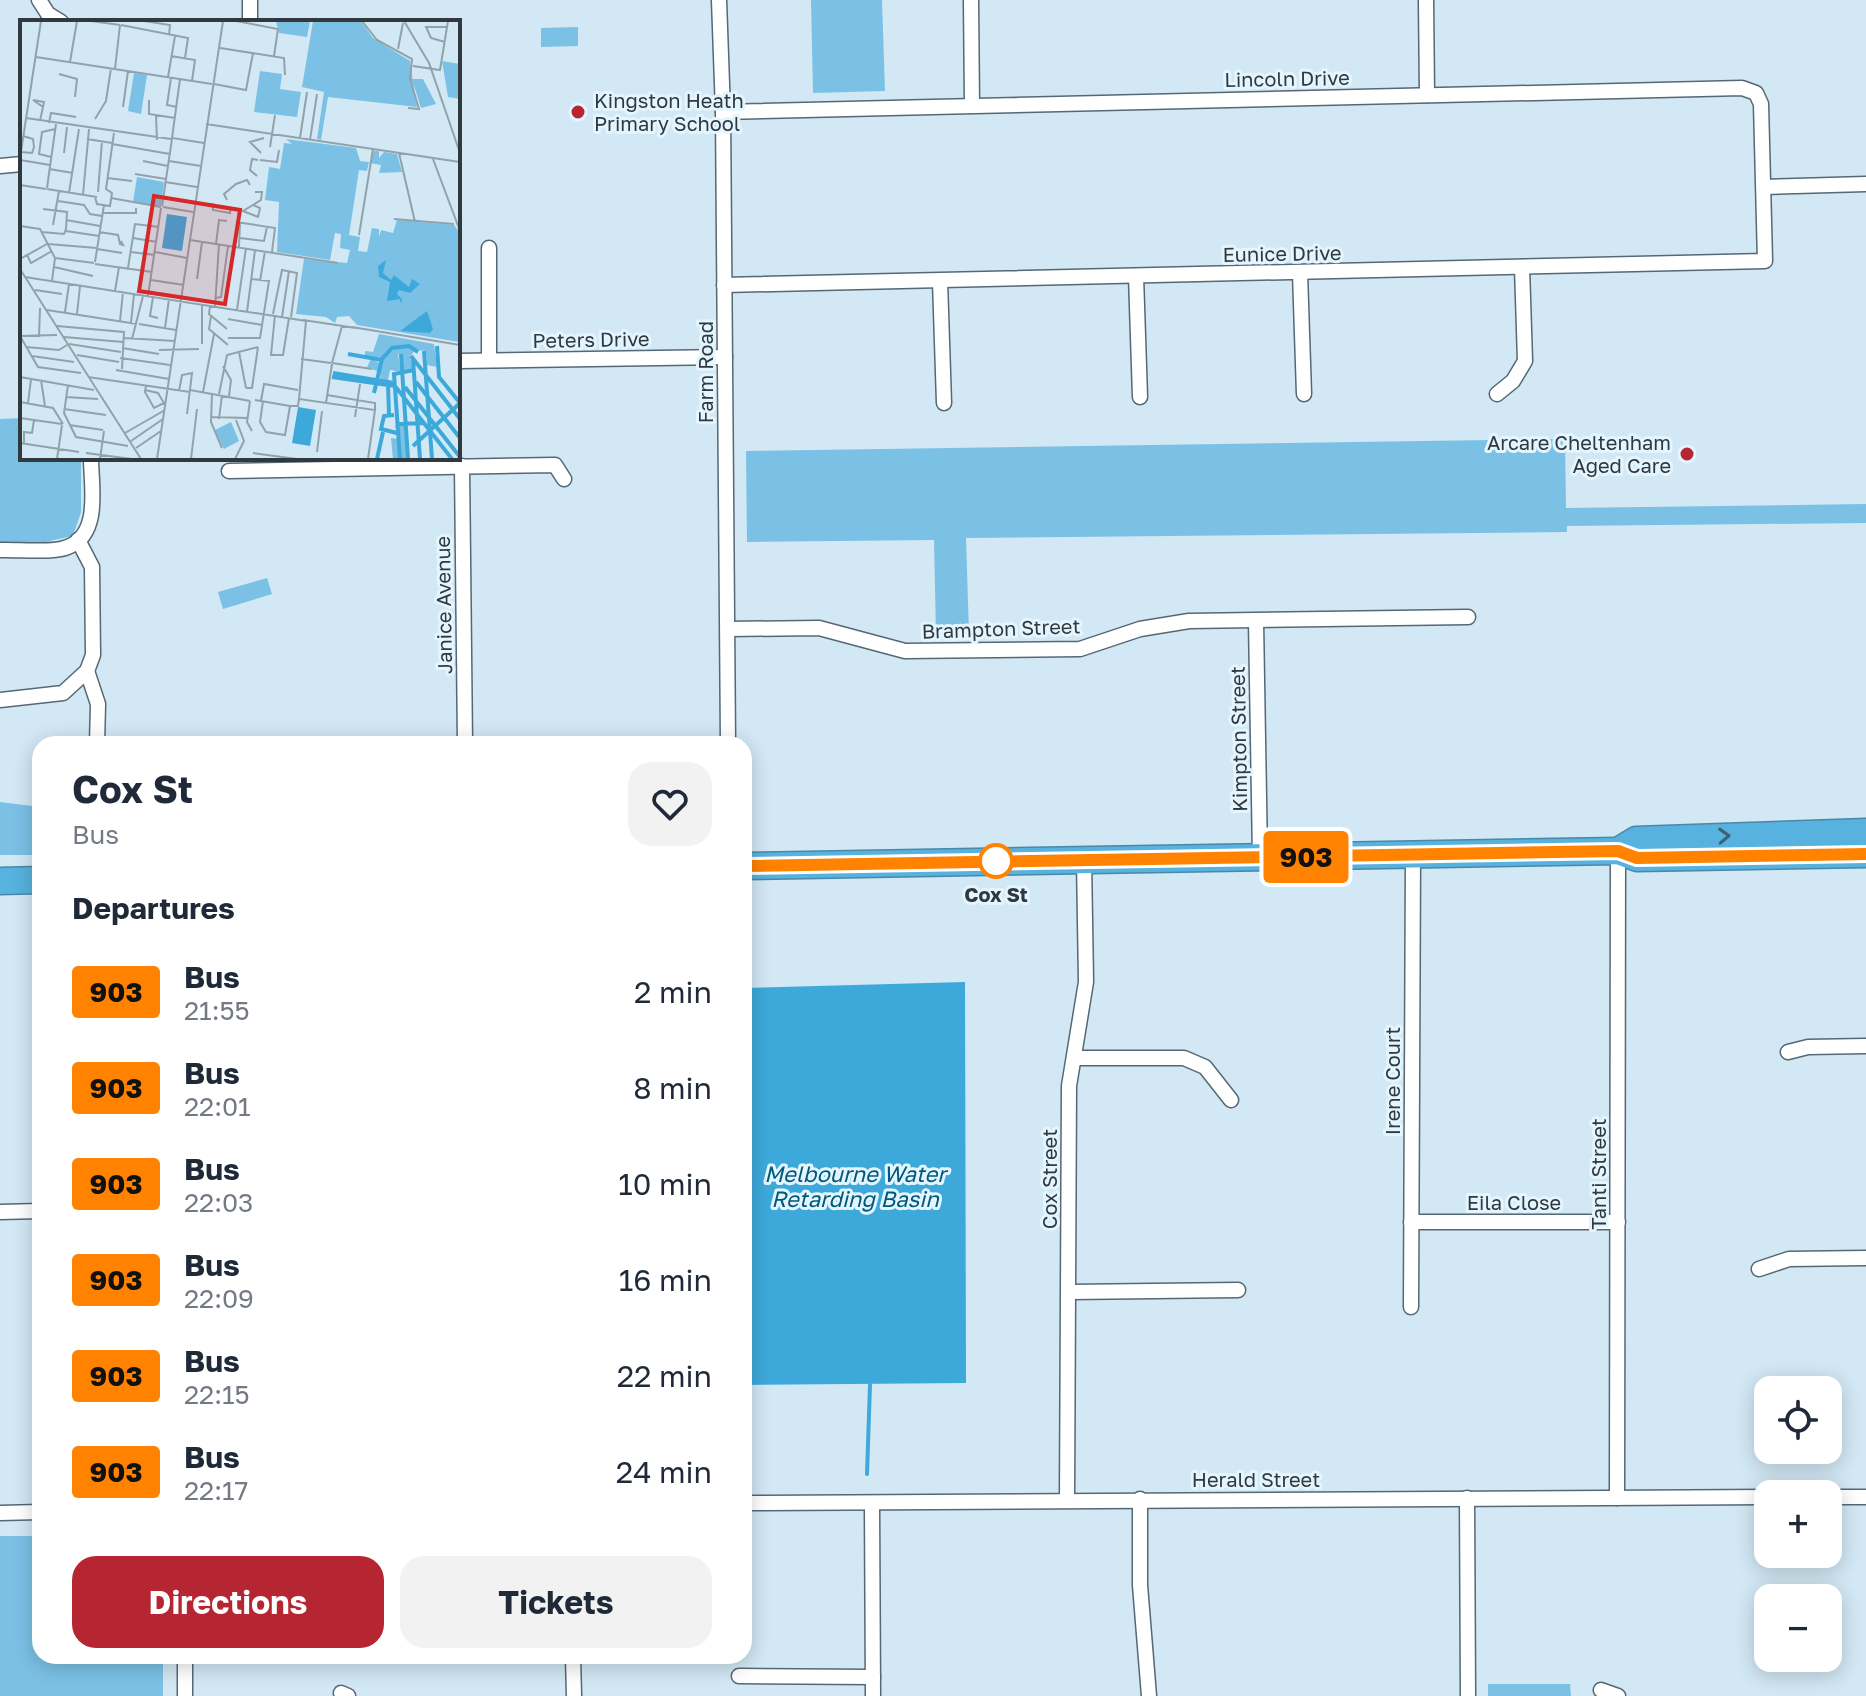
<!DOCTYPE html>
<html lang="en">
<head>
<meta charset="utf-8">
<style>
	:root { --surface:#fff; --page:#f2f2f3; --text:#1f2937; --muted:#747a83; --accent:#b62532 }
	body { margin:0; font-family:"Golos Text",sans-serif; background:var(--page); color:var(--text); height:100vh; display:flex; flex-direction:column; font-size:30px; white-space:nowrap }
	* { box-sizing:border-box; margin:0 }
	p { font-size:26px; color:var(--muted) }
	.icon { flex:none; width:44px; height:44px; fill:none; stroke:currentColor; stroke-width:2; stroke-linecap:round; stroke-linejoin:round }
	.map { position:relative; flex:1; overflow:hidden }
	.side { position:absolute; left:32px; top:736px; width:720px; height:928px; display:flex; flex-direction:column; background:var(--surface); border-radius:24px; box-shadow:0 4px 20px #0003 }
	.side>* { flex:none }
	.badge { padding:0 16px; border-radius:6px; font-size:28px; line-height:52px }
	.controls { position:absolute; left:1754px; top:1376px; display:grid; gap:16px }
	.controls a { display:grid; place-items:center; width:88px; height:88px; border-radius:16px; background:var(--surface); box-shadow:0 4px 20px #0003; font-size:40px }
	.map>.badge { position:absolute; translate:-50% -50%; box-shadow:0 0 0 4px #fff }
	h2 { padding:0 40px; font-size:30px; line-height:72px }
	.round { display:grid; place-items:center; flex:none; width:84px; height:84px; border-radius:24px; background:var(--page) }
	.overview { display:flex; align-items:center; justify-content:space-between; height:136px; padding:0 40px }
	h1 { font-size:38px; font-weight:700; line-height:60px }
	.primary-button { display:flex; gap:16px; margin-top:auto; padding:16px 40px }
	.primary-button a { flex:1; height:92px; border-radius:24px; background:var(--accent); color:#fff; font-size:32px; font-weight:700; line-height:92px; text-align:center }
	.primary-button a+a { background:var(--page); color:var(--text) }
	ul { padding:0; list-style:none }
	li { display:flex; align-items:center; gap:24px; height:96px; padding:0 40px }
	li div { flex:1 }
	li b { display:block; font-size:30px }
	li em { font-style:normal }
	li .badge { min-width:88px; font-weight:700; text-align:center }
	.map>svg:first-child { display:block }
	.green { fill:#7bc1e5 }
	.water { fill:#3da9db }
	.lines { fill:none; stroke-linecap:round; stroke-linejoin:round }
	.stream { stroke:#3da9db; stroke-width:4 }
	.street-casing { stroke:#556873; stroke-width:17 }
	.highway-casing { stroke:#4a88a7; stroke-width:29 }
	.street { stroke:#fff; stroke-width:14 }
	.highway { stroke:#57b2df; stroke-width:26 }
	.oneway { stroke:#3e6376 }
	.line-casing { stroke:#fff; stroke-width:18 }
	.line { stroke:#ff8200; stroke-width:12 }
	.poi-dot { fill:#b62532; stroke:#e3f5ff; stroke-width:3 }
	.stop-dot { fill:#fff; stroke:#ff8200; stroke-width:4 }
	.labels { text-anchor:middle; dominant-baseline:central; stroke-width:6; stroke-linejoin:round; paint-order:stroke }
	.street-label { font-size:20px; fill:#31393e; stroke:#e3f5ff }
	.poi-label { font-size:20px; fill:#31393e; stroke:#e3f5ff; text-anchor:start }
	.stop-label { font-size:20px; font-weight:bold; fill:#31393e; stroke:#e3f5ff }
	.water-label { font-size:22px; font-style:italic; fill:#00597a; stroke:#e3f5ff }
	.inset-river { fill:none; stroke:#3da9db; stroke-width:4 }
	.inset-road { fill:none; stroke:#92a2ab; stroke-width:2 }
	.view { fill:#d62828; fill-opacity:0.15; stroke:#d62828; stroke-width:4 }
	.inset-edge { fill:none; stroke:#31393e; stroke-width:4 }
</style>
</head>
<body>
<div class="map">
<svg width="1866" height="1696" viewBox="0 0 1866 1696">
	<rect width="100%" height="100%" fill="#d2e8f4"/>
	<g class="green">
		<polygon points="811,0 882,0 885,91 813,93"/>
		<polygon points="578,27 578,46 541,47 541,28"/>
		<polygon points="22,418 22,458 81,458 81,512 73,536 35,544 0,542 0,419"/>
		<polygon points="1565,439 1566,508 1866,504 1866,523 1567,526 1567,532 966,538 969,634 936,635 934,540 747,542 746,451"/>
		<polygon points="267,578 272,594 223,609 218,592"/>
		<polygon points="0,802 40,807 40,855 0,855"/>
		<polygon points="0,1536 40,1536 40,1656 163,1656 163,1696 0,1696"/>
		<polygon points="1488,1684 1570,1684 1571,1696 1488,1696"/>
	</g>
	<polygon class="water" points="965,982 966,1383 744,1385 744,988"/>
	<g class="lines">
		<polyline class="stream" points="867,1474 870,1385"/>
		<g class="street-casing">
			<g id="street">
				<polyline points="39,0 48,14 61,22"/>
				<polyline points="719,0 723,112 728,744"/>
				<polyline points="971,0 972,105"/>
				<polyline points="1426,0 1427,95"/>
				<polyline points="250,22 250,0"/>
				<polyline points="723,112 1742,88 1756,93 1761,104 1765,261 724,285"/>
				<polyline points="0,166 22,164"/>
				<polyline points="1764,187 1866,184"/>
				<polyline points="489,248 489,360"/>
				<polyline points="1300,273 1304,394"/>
				<polyline points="1136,276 1140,397"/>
				<polyline points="940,281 944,403"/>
				<polyline points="458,361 725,357"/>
				<polyline points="1497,394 1513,381 1525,361 1522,267"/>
				<polyline points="462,466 465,744"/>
				<polyline points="229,471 555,465 564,479"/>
				<path d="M0,550C18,549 55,554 70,546C101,532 91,485 91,458"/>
				<polyline points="1256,621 1260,857"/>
				<polyline points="728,629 819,628 905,651 1080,649 1140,629 1189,621 1468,617"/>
				<polyline points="87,671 98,704 97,744"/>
				<polyline points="0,700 63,693 87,671 93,655 92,567 78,540"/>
				<polyline points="1788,1052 1808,1047 1866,1046"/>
				<polyline points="1074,1058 1184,1058 1205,1067 1231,1100"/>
				<polyline points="0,1212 40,1211"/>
				<polyline points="1411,1222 1618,1222"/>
				<polyline points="1759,1269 1789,1259 1866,1258"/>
				<polyline points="1069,1292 1238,1290"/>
				<polyline points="1411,1307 1413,855"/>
				<polyline points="1828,1497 1866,1497"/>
				<polyline points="1467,1498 1468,1696"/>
				<polyline points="1617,1498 1618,851"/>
				<polyline points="1140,1499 1140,1585 1149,1696"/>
				<polyline points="1067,1500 1069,1086 1086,982 1084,860"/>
				<polyline points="744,1503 1768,1497"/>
				<polyline points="872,1503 873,1696"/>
				<polyline points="0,1513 40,1512"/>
				<polyline points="185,1656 185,1696"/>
				<polyline points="573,1656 574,1696"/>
				<polyline points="739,1676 873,1677"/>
				<polyline points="1601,1690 1618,1696"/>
				<polyline points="341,1693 348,1696"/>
			</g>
		</g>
		<g class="highway-casing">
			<g id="highway">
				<polyline points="1618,851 1636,840 1866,832"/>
				<polyline points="744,866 1618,851 1637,858 1866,854"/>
				<polyline points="0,881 40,880"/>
			</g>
		</g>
		<use href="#street" class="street"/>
		<use href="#highway" class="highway"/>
	</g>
	<defs><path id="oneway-chevron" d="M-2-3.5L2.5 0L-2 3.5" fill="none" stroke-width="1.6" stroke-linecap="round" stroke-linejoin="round" transform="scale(2)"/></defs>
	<use class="oneway" href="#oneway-chevron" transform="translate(1724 836) rotate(-2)"/>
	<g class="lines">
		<g class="line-casing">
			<polyline id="line" points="744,866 1618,851 1637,858 1866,854"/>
		</g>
		<use href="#line" class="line"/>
	</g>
	<g class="poi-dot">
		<circle cx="578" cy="112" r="8"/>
		<circle cx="1687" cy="454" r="8"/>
	</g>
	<circle class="stop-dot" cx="996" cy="861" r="16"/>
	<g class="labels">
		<g class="street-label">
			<text transform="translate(1287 78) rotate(-1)">Lincoln Drive</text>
			<text transform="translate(1282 253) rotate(-1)">Eunice Drive</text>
			<text transform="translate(591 339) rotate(-1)">Peters Drive</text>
			<text transform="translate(705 372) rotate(-90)">Farm Road</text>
			<text transform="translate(443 605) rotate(-91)">Janice Avenue</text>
			<text transform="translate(1001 628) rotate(-2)">Brampton Street</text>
			<text transform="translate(1238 739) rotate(-91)">Kimpton Street</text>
			<text transform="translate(1392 1081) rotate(-90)">Irene Court</text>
			<text transform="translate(1598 1174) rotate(-90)">Tanti Street</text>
			<text transform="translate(1049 1179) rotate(-90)">Cox Street</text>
			<text x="1514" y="1202">Eila Close</text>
			<text x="1256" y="1479">Herald Street</text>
		</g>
		<g class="poi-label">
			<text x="594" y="100">Kingston Heath<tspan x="594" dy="23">Primary School</tspan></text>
			<text x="1671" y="442" text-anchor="end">Arcare Cheltenham<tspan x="1671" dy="23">Aged Care</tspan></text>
		</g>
		<g class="stop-label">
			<text x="996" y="894">Cox St</text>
		</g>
		<g class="water-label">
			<text x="855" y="1173">Melbourne Water<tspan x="855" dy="25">Retarding Basin</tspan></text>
		</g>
	</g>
	<g transform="translate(20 20)">
		<rect width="440" height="440" fill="#d2e8f4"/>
		<path d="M256,1H290L287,17L259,13ZM293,1H341L353,18L390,41L397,87L308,77L301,120L297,119L304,72L282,67ZM422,41L440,44V79L428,77ZM240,51L262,54L260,69L281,72L277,97L234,92ZM114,53L127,55L121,94L108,91ZM392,59H403L416,84L401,88ZM266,119L336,128L340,141L349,142L347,151L339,150L329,215L340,217L338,231L347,232L352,208L359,209V217L361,210L373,213L377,200L434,205L440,213L439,322L337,305L329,296L317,297L315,303L306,297L276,294L284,239L327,243L330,230L320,228L321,214L315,213L310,240L257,232L259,182L245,180L249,147L260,149L264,123L272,124ZM354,131H359V138L364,132L377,134L382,152L359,153L361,145L350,143ZM117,157L144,162L141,186L113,182ZM359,314L414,324L417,347L407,345L406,331L395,330L390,337L393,350L383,352L382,335L378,334L381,352L370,350L368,360H360L361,348L359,352L347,347L351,339L362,344L363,338L345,336V331L353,332ZM211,402L219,421L204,429L195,410ZM375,405L384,406L387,439H373L371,418L379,419Z" fill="#7bc1e5"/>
		<path d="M147,194L167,197L162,231L142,228ZM366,240L363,253L371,260L374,255L389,267L392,259L400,264L390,273L379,270L377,274L381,278L382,280L381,284L380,279L367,281L370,262L359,257L358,246ZM407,291L413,309L410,313L380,311ZM278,387L296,390L290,426L272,423Z" fill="#3da9db"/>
		<path class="inset-river" d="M417,326L419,357L440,383M404,331L412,439M328,334L362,340M381,334L388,439M391,336L440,399M393,339L400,439M313,353L374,363M312,357L375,366L432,439M396,362L440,418M368,365L369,394M385,367L440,437M354,373L362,339L372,328L389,326L398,332M374,395L364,396L361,409L377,413M378,404L403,403M393,426L439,384M357,439L363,412M380,439L374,354L394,350"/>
		<path class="inset-road" d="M71,1L100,5M124,1L150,5L149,15M216,1L258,9L254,36M342,1L357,20L392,39L390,59L399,89L388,88M384,1L409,43L440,133M101,5L168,18L165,38M425,22L411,18L406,7H427M200,28L264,38L265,55M378,29L383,3M151,36L175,40L172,61M16,37L192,64M50,42L57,1M393,46L420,50L428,1M95,49L100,5M39,54L57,59L55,77M148,57L155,16M151,58L147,85L157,87M160,59L152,118L184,123M194,64L226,70L233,33M129,80V94L155,98M103,87L108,51M136,95L137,120M6,98L151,119M75,99L86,81L91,48M20,101L24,82L13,80L23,87M29,103L31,93L56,97M186,104L440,142M280,118L287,72M67,119L92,123M290,120L297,74M92,124L150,134M250,127L255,95M1,132L12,133L14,127L13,119L3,116M44,133L47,107M241,133L230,122L244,118M379,133L395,202M31,137L19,134L22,112L35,109M0,138L21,1M413,139L440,211M0,140L30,145M240,140L257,142L259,130M123,141L148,146M149,141L181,146M29,149L53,153M115,154L146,159M237,156L230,150L232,139L238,140M87,158L112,161M145,162L177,167M0,165L26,169M27,168L36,104M27,169L77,177M78,172L82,121M49,173L59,109M63,175L69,109M75,177L77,184L90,186L92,173L86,169L94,113M91,178L141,187M207,180L204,174L216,164L227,160L230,165M38,181L64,185L70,194L82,196M192,183L193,190L210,193L211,187M233,185L240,188L238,197L223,191L241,180L242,172H235M142,186L152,119M143,187L173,192M82,193H116V188M374,199L434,204M46,200L80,206M216,202L255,208L252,232M33,205L39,171M0,206L20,209L35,238L32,261M46,211L79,216M22,212L44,214L46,209L47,192L23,189M79,212L98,215L100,224L103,225L101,221M339,215L353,129M113,218L137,222M220,218L244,221L247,207M170,220L318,243M28,224L77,228M196,224L199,200L207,201M219,227L220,203M77,229L102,233M111,232L135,235M135,232L167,238M7,235L11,243L32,231M35,238L74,243M0,239L27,224M75,242L84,185M75,244L132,252M34,247L73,256M108,248L115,204L139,207M0,249L121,439M5,257L286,301M177,259L182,222M131,260L164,265M240,261L245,231M15,270L42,274M95,271L99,247M128,276L141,188M133,277L130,296L138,298M196,278L201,277L208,226M190,286L189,294L207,309M195,287L199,224M27,290L117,304M217,290L226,228M45,292L49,264M227,292L235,230M57,294L60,266M253,294L262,250L277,253L271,297M255,295L251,335H263L269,298M191,296L189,309L208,325M262,297L269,251M208,299L242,305M283,300L336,308M100,301L103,272M286,301L279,379L355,390L348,439M111,303L114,274M119,304L156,310M37,306L104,312L102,349M332,307L440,325M145,308L149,279M37,315L0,316L18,347L61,353M19,317L20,288M44,317L103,322M104,318L155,321M208,318H240L249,261L231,259M112,319L123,276M49,324L101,332M182,324V284M6,327L39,330L47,325M102,328L139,334M139,330L179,329M219,332L226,368M57,335L99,342M12,336L54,342M100,338L150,345M281,339L311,343M312,343L352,349M312,343L322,306M203,346L211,360L209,376M96,350L149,359M0,357L74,370M68,357L170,372M21,360L25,386M48,365L44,393L56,417L108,426M226,368H232L238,327M125,370L138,373L144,383L134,388L125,372V371L126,366M170,370L230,381M159,371L162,355L172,353L167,394M183,372L194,314M192,373L191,402L202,428M199,374L207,335L238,327M307,375L355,383V390M46,377L78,379M235,380L270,386H278L279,379M230,381L227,402L232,411M241,381L244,364L278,370M243,381L240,402L246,412L265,415L270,386M0,382L33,388L43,404M8,383L11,359M306,383L312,344M44,389L86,395M191,397L228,398M335,397L340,364M0,398L42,404M199,399L202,375M49,405L83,410M105,413L145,390M111,421L143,399M0,423L59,432M4,424V412L12,413L14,400M116,428L141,411M297,432L302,391M66,433L112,439M233,433L277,439M37,439L42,405M80,439L84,411M137,439L203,1M171,439L177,389M215,439L224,421L216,400"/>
		<path class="view" d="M134,176L220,190L205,284L119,271Z"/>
		<rect width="440" height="440" class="inset-edge"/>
	</g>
</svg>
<div class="controls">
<a><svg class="icon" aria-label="locate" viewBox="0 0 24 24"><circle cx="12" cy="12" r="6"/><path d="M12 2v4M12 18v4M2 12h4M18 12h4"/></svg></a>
<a>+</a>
<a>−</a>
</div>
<b class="badge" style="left:1306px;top:857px;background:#ff8200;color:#111">903</b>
<section class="side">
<div class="overview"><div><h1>Cox St</h1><p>Bus</p></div><a class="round"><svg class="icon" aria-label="heart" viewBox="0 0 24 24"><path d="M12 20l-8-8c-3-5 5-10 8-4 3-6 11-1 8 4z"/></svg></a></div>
<h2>Departures</h2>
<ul>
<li><span class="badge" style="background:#ff8200;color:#111">903</span><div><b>Bus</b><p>21:55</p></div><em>2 min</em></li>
<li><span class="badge" style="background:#ff8200;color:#111">903</span><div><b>Bus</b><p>22:01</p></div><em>8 min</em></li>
<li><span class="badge" style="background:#ff8200;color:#111">903</span><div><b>Bus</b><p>22:03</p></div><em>10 min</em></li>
<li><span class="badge" style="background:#ff8200;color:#111">903</span><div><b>Bus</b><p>22:09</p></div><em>16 min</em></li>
<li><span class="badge" style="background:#ff8200;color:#111">903</span><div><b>Bus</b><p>22:15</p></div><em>22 min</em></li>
<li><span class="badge" style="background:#ff8200;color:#111">903</span><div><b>Bus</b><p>22:17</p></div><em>24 min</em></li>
</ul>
<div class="primary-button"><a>Directions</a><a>Tickets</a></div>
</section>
</div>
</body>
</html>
